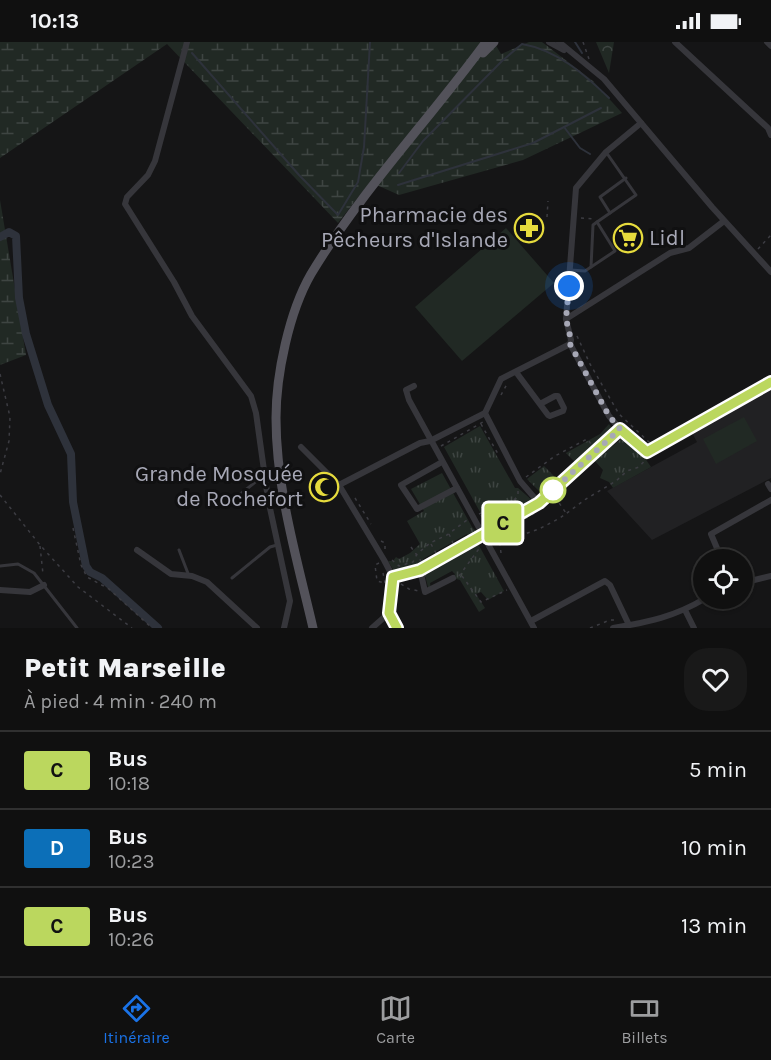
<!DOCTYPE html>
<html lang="fr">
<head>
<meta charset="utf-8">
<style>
	:root { --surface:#101010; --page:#191919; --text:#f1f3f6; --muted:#9c9d9f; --line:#303030; --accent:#1a73e8 }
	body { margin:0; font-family:Karla,sans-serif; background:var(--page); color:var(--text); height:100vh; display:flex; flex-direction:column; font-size:22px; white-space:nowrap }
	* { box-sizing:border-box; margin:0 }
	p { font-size:20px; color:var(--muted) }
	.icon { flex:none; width:33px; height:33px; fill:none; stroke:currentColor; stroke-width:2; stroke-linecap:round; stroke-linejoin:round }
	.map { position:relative; height:586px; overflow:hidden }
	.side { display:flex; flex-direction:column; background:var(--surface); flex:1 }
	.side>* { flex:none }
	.badge { padding:0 12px; border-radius:4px; font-size:21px; line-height:39px }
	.buttons { position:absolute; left:693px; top:507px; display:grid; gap:12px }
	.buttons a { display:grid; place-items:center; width:60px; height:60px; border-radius:50%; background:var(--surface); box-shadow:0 2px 4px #0004,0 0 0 2px var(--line); font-size:30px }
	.you { position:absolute; width:30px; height:30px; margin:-15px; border:4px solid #fff; border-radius:50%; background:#1a73e8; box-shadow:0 0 0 9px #1a73e833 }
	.map>.badge { position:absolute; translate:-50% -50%; box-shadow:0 0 0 3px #fff }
	.round { display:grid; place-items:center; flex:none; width:63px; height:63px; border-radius:24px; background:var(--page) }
	.overview { display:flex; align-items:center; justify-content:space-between; height:102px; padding:0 24px }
	h1 { font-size:28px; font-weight:800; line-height:45px }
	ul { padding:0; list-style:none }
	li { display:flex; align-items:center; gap:18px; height:78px; padding:0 24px; border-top:2px solid var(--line) }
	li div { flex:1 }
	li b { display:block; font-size:22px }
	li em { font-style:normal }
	li .badge { min-width:66px; font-weight:700; text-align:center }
	.status { display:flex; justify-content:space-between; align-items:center; height:42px; padding:0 30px; background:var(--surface); direction:ltr }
	.status svg { height:16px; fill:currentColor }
	.tab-bar { display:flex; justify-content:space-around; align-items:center; height:84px; border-top:2px solid var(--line); background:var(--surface); font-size:16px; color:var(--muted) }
	.tab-bar a { display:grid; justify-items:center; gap:3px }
	.tab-bar .current { color:var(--accent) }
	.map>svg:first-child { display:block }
	.built { fill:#212123 }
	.grass { fill:url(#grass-tufts) }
	.forest { fill:url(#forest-crowns) }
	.wetland { fill:url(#wetland-marsh) }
	.garden { fill:#212924 }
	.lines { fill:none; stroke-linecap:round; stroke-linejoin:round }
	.stream { stroke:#2e323b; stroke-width:2 }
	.canal { stroke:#2e323b; stroke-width:8 }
	.path { stroke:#3c3c42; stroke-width:1.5; stroke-dasharray:3 4.5; stroke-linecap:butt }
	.lane { stroke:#36363b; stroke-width:3 }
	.street { stroke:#36363b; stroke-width:6 }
	.primary { stroke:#53525a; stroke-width:9 }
	.line-casing { stroke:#fff; stroke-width:14 }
	.line { stroke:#bbd75e; stroke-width:9 }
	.walk { stroke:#a7a8b6; stroke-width:6; stroke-dasharray:0 10.8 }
	.stop-dot { fill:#fff; stroke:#bbd75e; stroke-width:3 }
	.labels { text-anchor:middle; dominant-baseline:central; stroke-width:6; stroke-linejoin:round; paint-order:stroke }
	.poi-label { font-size:22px; fill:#a7a8b6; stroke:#101011; text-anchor:end }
</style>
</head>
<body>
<div class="status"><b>10:13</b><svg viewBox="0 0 49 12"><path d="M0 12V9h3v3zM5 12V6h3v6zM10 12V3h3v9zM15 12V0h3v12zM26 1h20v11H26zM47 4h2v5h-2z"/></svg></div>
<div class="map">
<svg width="771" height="586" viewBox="0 0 771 586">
	<defs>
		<pattern id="grass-tufts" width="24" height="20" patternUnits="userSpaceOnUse" patternTransform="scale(1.5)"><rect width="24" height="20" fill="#212924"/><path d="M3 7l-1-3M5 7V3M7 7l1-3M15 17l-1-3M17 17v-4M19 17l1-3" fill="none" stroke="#3e4542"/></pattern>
		<pattern id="forest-crowns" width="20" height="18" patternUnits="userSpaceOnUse" patternTransform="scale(1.5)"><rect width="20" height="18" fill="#212924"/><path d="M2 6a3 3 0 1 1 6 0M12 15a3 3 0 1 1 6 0" fill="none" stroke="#3e4542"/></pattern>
		<pattern id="wetland-marsh" width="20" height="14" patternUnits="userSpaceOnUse" patternTransform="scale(1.5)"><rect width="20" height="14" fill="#212924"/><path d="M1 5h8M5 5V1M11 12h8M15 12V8" fill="none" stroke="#3e4542"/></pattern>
	</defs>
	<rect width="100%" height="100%" fill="#151516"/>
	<polygon class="built" points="771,348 771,436 652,498 607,449 697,400 691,389"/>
	<g class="grass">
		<polygon points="609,382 613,388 576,421 566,411 600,392"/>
		<polygon points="480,384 515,446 518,446 533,459 527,467 488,490 484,483 485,479 444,405"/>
		<polygon points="621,397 623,399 626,397 640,409 651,425 613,446 609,440 600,436 603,428 595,419"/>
		<polygon points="544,424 556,436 546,446 547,448 542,452 527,437"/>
		<polygon points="442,431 472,485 480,494 471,499 467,492 423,517 427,523 400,533 397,528 394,529 388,519 393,519 396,515 399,517 410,511 420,502 407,479 424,469 411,447"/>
		<polygon points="477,500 504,549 488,558 481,550 476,552 485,566 479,570 460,538 453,536 455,532 452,529 430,541 431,547 428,545 424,529"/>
	</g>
	<polygon class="forest" points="596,0 614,0 609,31"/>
	<g class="wetland">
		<polygon points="0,0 494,0 501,12 529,0 542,0 593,39 622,71 523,118 399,153 370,140 338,181 167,2 0,116"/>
		<polygon points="0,158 26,313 0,323"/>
	</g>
	<g class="garden">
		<polygon points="506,186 554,241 462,319 415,265"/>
		<polygon points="744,375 757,399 716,422 703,397"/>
	</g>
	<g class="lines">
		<g class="stream">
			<polyline points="575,0 582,11"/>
			<polyline points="192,11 299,133 338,173 358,140 364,105 370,0"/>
			<polyline points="564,85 580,106 590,112"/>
			<path d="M399,131L423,99L502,19L522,2C557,8 584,32 609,56"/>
			<polyline points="398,143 533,101 601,66"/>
		</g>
		<polyline class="canal" points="0,195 9,190 16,194 19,256 26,292 48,363 71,412 73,460 86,524 90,530 102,536 158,586"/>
		<g class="path">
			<polyline points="583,0 589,17"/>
			<polyline points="547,175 548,159"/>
			<polyline points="581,176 594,177"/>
			<polyline points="758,207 771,193"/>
			<polyline points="577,294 590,322 619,372 650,401"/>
			<polyline points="0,332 10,375 9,399 0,432"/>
			<polyline points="501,353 507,342"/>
			<polyline points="481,382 498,412"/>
			<polyline points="441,404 483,380"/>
			<polyline points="526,435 555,414 587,397 592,403"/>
			<polyline points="0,453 40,503 78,545 132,586"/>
			<polyline points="555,455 566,471"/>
			<polyline points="355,456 371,482"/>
			<polyline points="496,467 501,475"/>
			<polyline points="479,472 515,457 518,453 518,448"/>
			<polyline points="481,473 485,480 483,482"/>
			<polyline points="73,486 81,523 87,535 109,547 152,586"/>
			<polyline points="449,492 453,501"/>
			<polyline points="493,496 538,469"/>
			<polyline points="381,499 385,501 385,507"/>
			<polyline points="431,502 436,511"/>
			<polyline points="40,504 43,532"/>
			<polyline points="411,505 421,519"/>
			<polyline points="501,511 500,503 508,498 539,487 560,476 586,457 616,439 627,429 639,425 647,416"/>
			<polyline points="392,518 399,524 413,520 417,512 430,501 447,493 467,478"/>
			<polyline points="379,521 375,523 377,539 385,541"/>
			<polyline points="383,531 385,541"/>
			<polyline points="459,534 481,504"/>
			<polyline points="462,534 481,560 507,548"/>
			<polyline points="401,542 409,547 419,549"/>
			<polyline points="590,586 610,578 618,578"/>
		</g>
		<g class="lane">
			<polyline points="610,171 600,155 626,136"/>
			<polyline points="591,225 593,183 597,180"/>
			<polyline points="570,228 585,229 615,209 597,180 636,153 606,110"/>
			<polyline points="225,464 258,438 265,437"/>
			<polyline points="179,508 189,534"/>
			<polyline points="0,524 18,522 34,531 77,586"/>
			<polyline points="232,536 270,505 277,503"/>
		</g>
		<g class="street">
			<polyline points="187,0 155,119 148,133 127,155 125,162 174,240 192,274 251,354 256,371 268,457 290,559 284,586"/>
			<polyline points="549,0 564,8"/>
			<polyline points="559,0 604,37 712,165 771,230"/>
			<polyline points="675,0 768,86 771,93"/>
			<polyline points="767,0 771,4"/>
			<polyline points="641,81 606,110 576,146 566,277 571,298 570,302 609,374 620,387 647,410 771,340"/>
			<polyline points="566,277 670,211 689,206 724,179"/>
			<polyline points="516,330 548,373 550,374 563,369 564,366 558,354 555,354 540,362"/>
			<polyline points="414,344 406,348 409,358 534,586"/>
			<polyline points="485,371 520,439 539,461"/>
			<polyline points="301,405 339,443 384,518 393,535 389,571 397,586"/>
			<polyline points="442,420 401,443 417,467 457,446"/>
			<polyline points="768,442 771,447"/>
			<polyline points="339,443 420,401 430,399 485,371 501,337 570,302"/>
			<polyline points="137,508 171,532 192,534 207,540 257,586"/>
			<polyline points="722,518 711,492 771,458"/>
			<polyline points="420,527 425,550 453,536"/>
			<polyline points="393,535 420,527 539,461 620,387"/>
			<polyline points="742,541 771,534"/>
			<polyline points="0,548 30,550 44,543"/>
			<polyline points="685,568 694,586"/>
			<polyline points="531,579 605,539 610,543 629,583"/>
			<polyline points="372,586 389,571"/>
			<path d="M613,586C649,580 674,575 706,556"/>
		</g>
		<g class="primary">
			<polyline points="483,11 494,0"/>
			<path d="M313,586C297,517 276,447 276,376C276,333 289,270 311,232C361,149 429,78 486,0"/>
		</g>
	</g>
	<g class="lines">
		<g class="line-casing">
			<polyline id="line" points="397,586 389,571 393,535 420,528 539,461 620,387 647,410 771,340"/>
		</g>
		<use href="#line" class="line"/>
		<polyline class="walk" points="553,448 551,450 620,387 609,374 570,302 571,298 566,277 569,244"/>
	</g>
	<defs>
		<g id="pharmacy-ring" transform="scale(1.5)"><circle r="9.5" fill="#101011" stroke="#e6db3d" stroke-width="1.5"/><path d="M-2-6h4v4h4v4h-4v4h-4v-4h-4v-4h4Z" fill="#e6db3d"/></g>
		<g id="supermarket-ring" transform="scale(1.5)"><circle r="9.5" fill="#101011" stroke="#e6db3d" stroke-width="1.5"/><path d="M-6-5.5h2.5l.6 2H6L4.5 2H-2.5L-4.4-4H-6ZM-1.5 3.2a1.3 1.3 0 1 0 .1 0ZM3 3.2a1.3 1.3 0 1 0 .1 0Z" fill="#e6db3d"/></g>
		<g id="mosque-ring" transform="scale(1.5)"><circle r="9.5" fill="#101011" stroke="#e6db3d" stroke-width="1.5"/><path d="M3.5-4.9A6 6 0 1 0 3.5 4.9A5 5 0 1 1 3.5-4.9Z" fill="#e6db3d"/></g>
	</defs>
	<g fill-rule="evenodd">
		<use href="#pharmacy-ring" x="529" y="186"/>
		<use href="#supermarket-ring" x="628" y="196"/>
		<use href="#mosque-ring" x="324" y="445"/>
	</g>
	<circle class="stop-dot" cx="553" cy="448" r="12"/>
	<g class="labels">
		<g class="poi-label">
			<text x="508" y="173">Pharmacie des<tspan x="508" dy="25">Pêcheurs d'Islande</tspan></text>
			<text x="649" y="196" text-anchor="start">Lidl</text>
			<text x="303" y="432">Grande Mosquée<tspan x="303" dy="25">de Rochefort</tspan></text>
		</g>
	</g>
</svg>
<div class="buttons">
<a><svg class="icon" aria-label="locate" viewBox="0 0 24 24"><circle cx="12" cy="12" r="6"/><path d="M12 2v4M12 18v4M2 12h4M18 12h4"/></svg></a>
</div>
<div class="you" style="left:569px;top:244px"></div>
<b class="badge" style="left:503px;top:481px;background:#bbd75e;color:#111">C</b>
</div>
<section class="side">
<div class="overview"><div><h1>Petit Marseille</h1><p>À pied · 4 min · 240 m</p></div><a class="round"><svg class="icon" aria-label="heart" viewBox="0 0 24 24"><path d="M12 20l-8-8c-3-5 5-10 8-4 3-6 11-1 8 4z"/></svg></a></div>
<ul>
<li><span class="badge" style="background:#bbd75e;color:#111">C</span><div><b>Bus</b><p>10:18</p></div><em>5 min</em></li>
<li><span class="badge" style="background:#0c6fb8;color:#fff">D</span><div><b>Bus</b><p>10:23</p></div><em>10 min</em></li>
<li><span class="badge" style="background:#bbd75e;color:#111">C</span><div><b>Bus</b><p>10:26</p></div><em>13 min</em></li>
</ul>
</section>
<nav class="tab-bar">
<a class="current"><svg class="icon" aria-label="directions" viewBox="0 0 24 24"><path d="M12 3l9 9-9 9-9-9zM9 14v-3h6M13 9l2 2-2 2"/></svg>Itinéraire</a>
<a><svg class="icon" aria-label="map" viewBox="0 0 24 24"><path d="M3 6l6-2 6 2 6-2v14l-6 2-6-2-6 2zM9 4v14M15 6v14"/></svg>Carte</a>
<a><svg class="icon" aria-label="tickets" viewBox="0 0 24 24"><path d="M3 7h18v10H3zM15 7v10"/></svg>Billets</a>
</nav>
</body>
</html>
